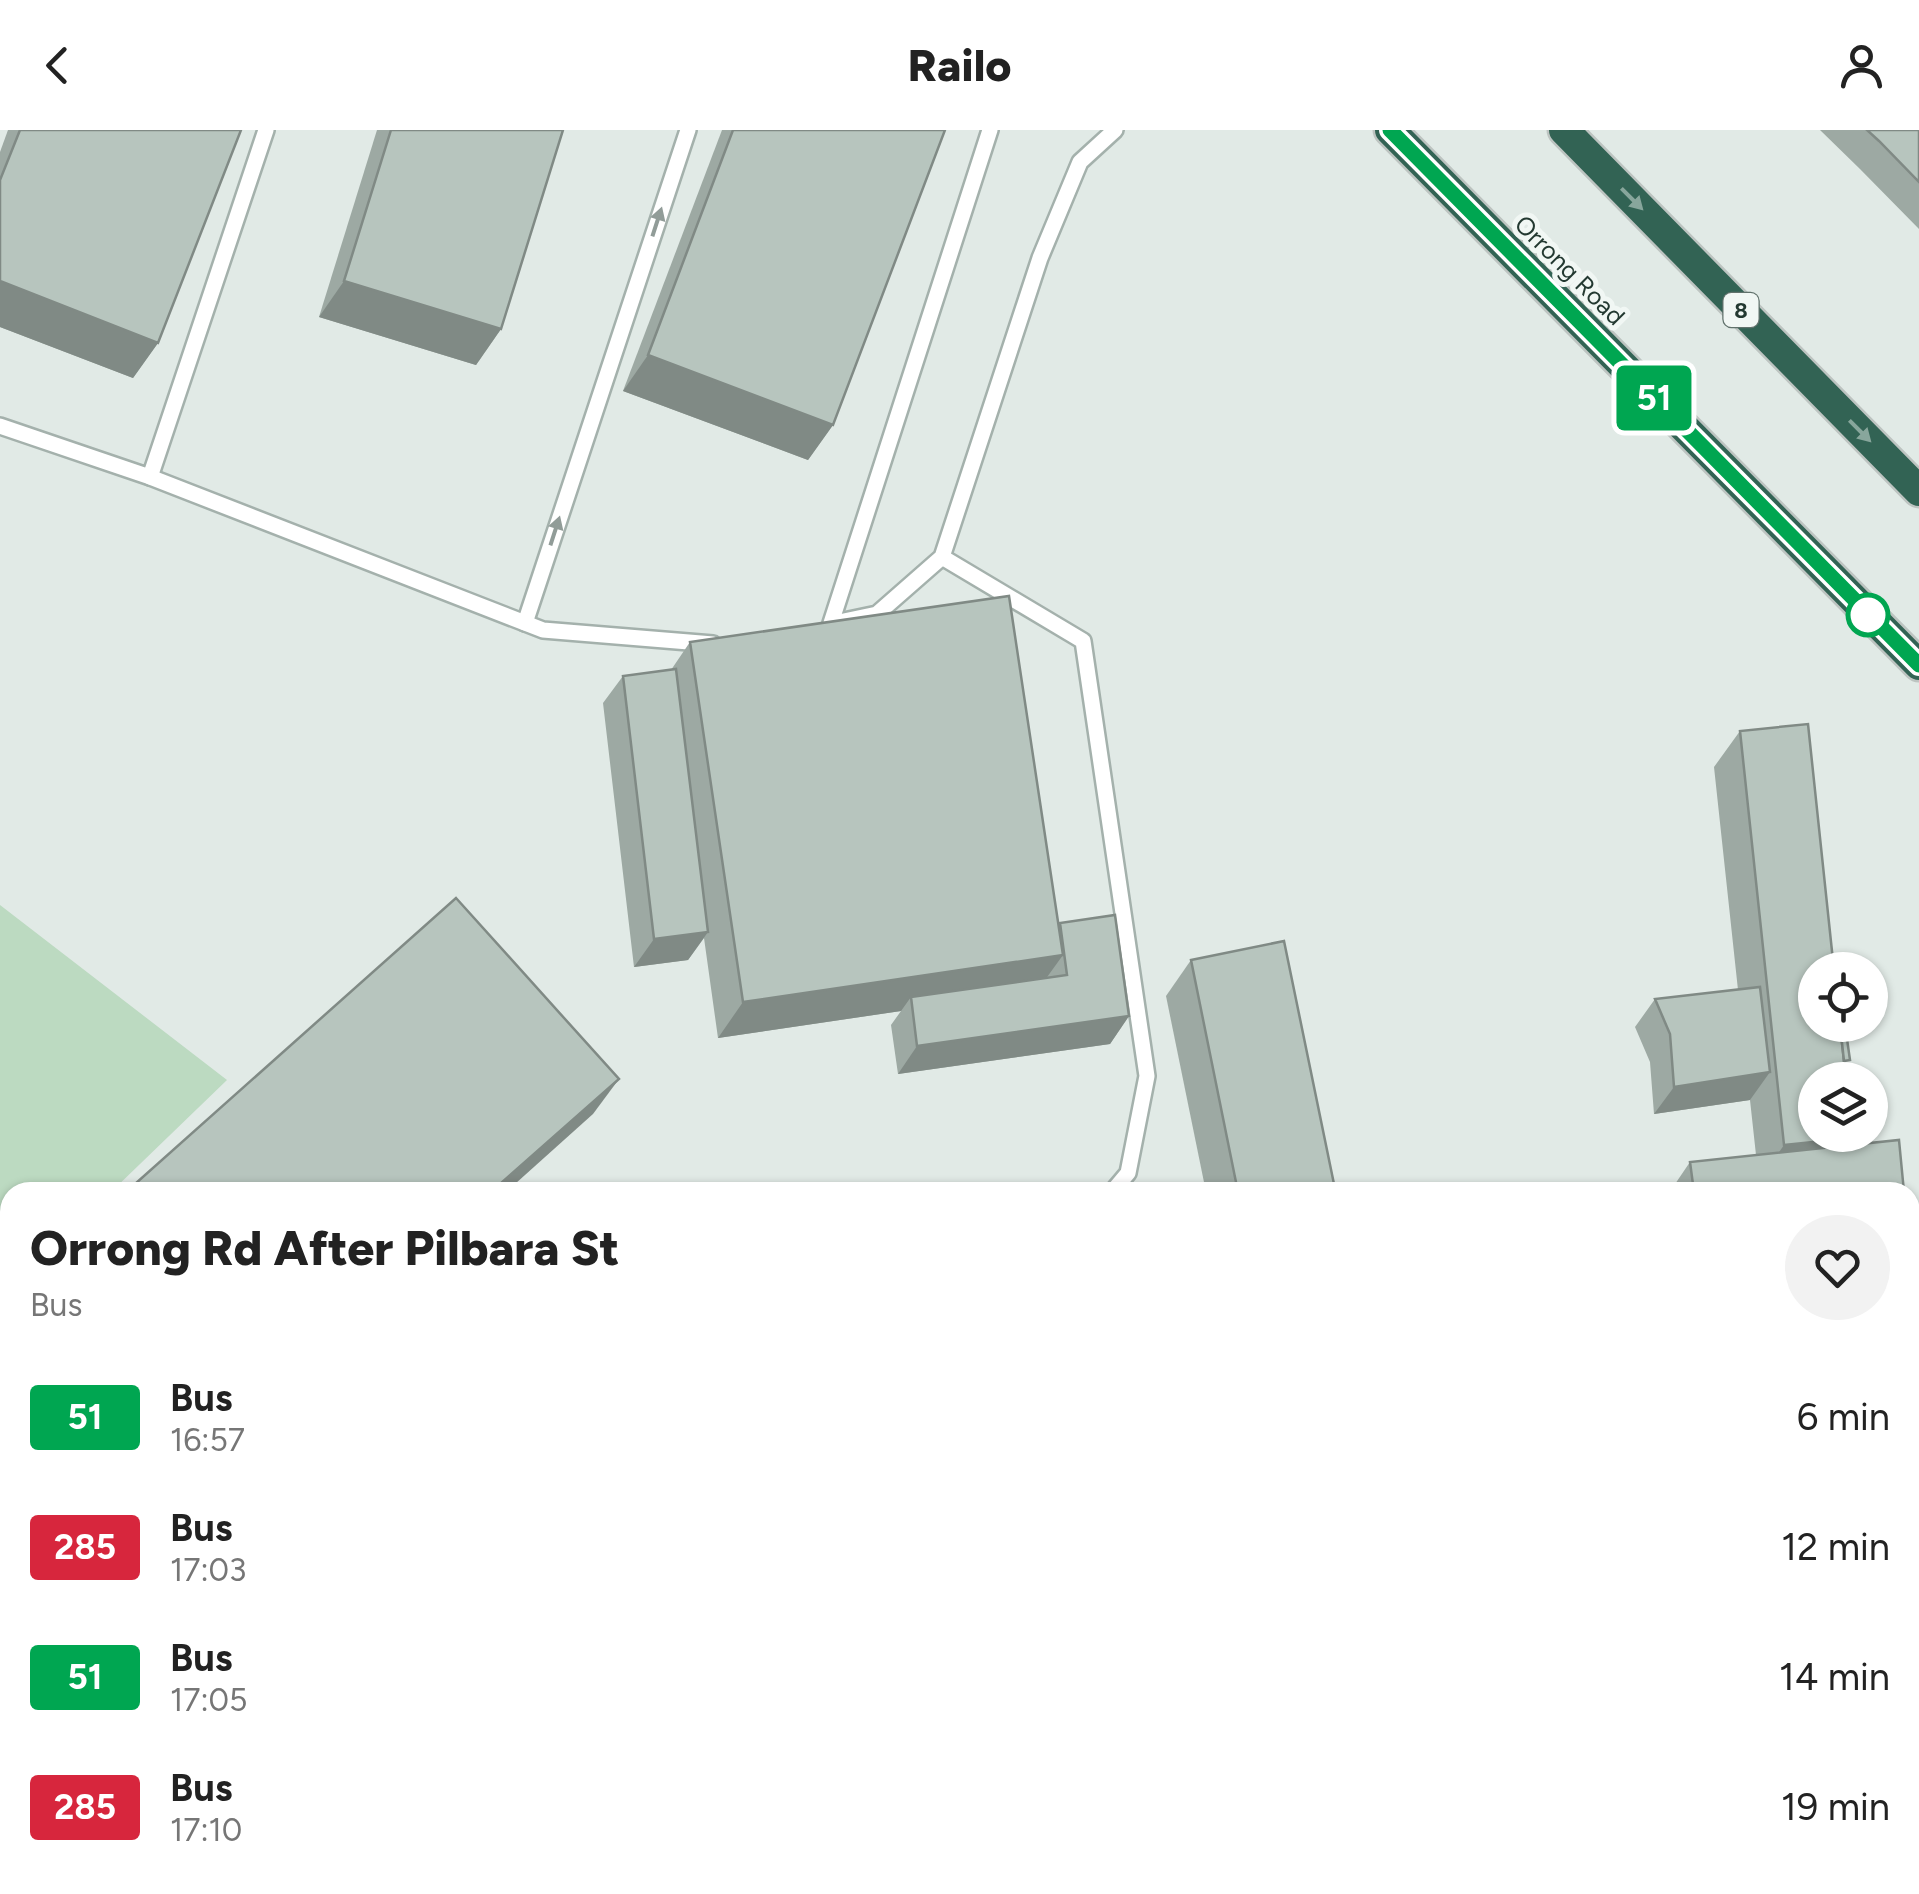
<!DOCTYPE html>
<html lang="en">
<head>
<meta charset="utf-8">
<style>
	:root { --surface:#fff; --page:#f2f2f2; --text:#222; --muted:#767676 }
	body { margin:0; font-family:Figtree,sans-serif; background:var(--page); color:var(--text); height:100vh; display:flex; flex-direction:column; font-size:38px; white-space:nowrap }
	* { box-sizing:border-box; margin:0 }
	p { font-size:32px; color:var(--muted) }
	.icon { flex:none; width:55px; height:55px; fill:none; stroke:currentColor; stroke-width:2; stroke-linecap:round; stroke-linejoin:round }
	.map { position:relative; flex:1; overflow:hidden }
	.sheet { position:absolute; left:0px; top:1052px; width:1920px; height:712px; display:flex; flex-direction:column; background:var(--surface); border-radius:30px 30px 0 0; box-shadow:0 2px 8px #0004 }
	.sheet>* { flex:none }
	.badge { padding:0 20px; border-radius:8px; font-size:35px; line-height:65px }
	.buttons { position:absolute; left:1798px; top:822px; display:grid; gap:20px }
	.buttons a { display:grid; place-items:center; width:90px; height:90px; border-radius:50%; background:var(--surface); box-shadow:0 2px 8px #0004; font-size:50px }
	.map>.badge { position:absolute; translate:-50% -50%; box-shadow:0 0 0 5px #fff }
	.round { display:grid; place-items:center; flex:none; width:105px; height:105px; border-radius:52px; background:var(--page) }
	.summary { display:flex; align-items:center; justify-content:space-between; height:170px; padding:0 30px }
	h1 { font-size:48px; font-weight:800; line-height:75px }
	ul { padding:0; list-style:none }
	li { display:flex; align-items:center; gap:30px; height:130px; padding:0 30px }
	li div { flex:1 }
	li b { display:block; font-size:38px }
	li em { font-style:normal }
	li .badge { min-width:110px; font-weight:700; text-align:center }
	header { display:flex; justify-content:space-between; align-items:center; height:130px; padding:0 30px; background:var(--surface); font-size:45px; font-weight:800 }
	.map>svg:first-child { display:block }
	.green { fill:#bcdac1 }
	.lines { fill:none; stroke-linecap:round; stroke-linejoin:round }
	.lane-casing { stroke:#a4b1ac; stroke-width:20 }
	.street-casing { stroke:#a4b1ac; stroke-width:35 }
	.highway-casing { stroke:#bdc4c1; stroke-width:35 }
	.lane { stroke:#fff; stroke-width:15 }
	.street { stroke:#fff; stroke-width:30 }
	.highway { stroke:#326354; stroke-width:30 }
	.wall { fill:#9da9a3 }
	.shaded-wall { fill:#808a85 }
	.building { fill:#b7c5be; stroke:#808a85; stroke-width:2.5 }
	.oneway { fill:#88a69c }
	.oneway2 { fill:#919c98 }
	.line-casing { stroke:#fff; stroke-width:22 }
	.line { stroke:#00a651; stroke-width:15 }
	.stop-dot { fill:#fff; stroke:#00a651; stroke-width:5 }
	.labels { text-anchor:middle; dominant-baseline:central; stroke-width:10; stroke-linejoin:round; paint-order:stroke }
	.shield { fill:#f1f7f4; stroke:#61726c; stroke-width:2.5 }
	.shield-label { font-size:22px; font-weight:bold; fill:#233931 }
	.street-label { font-size:25px; fill:#233931; stroke:#f1f7f4 }
</style>
</head>
<body>
<header><svg class="icon" aria-label="back" viewBox="0 0 24 24"><path d="M15 5l-7 7 7 7"/></svg>Railo<svg class="icon" aria-label="person" viewBox="0 0 24 24"><circle cx="12" cy="8" r="4"/><path d="M4 21q1-7 8-7t8 7"/></svg></header>
<div class="map">
<svg width="1919" height="1764" viewBox="0 0 1919 1764">
	<rect width="100%" height="100%" fill="#e1eae6"/>
	<polygon class="green" points="0,775 227,950 111,1062 10,1062 10,1161 0,1171"/>
	<g class="lines">
		<g class="lane-casing">
			<g id="lane">
				<polyline points="0,296 150,347 266,0"/>
				<polyline points="150,347 543,500 713,514"/>
				<polyline points="942,427 1083,511 1147,946 1128,1043 1112,1062"/>
				<polyline points="839,492 877,484 942,427 1040,128 1080,32 1115,0"/>
				<polyline points="525,493 688,0"/>
				<polyline points="831,493 990,0"/>
			</g>
		</g>
		<g class="street-casing">
			<g id="street">
				<polyline points="347,1755 357,1764"/>
				<polyline points="1706,1755 1715,1764"/>
				<polyline points="71,1764 80,1755"/>
			</g>
		</g>
		<g class="highway-casing">
			<g id="highway">
				<polyline points="1390,0 1919,535"/>
				<polyline points="1564,0 1919,361"/>
			</g>
		</g>
		<use href="#lane" class="lane"/>
		<use href="#street" class="street"/>
		<use href="#highway" class="highway"/>
	</g>
	<g class="wall">
		<polygon points="8,0 241,0 158,213 133,248 0,197 0,22"/>
		<polygon points="377,0 563,0 501,199 476,235 319,187"/>
		<polygon points="722,0 945,0 833,295 808,330 623,261"/>
		<polygon points="1820,0 1919,0 1919,99 1860,39"/>
		<polygon points="690,512 1058,795 1060,793 1129,886 1110,914 898,944 891,895 901,881 718,908 704,808 688,830 634,837 603,573 623,546 671,540"/>
		<polygon points="1740,601 1844,938 1846,1016 1904,1062 1671,1062 1671,1060 1690,1032 1756,1025 1750,970 1654,984 1650,932 1635,897 1655,869 1738,860 1714,637"/>
		<polygon points="1191,830 1334,1054 1328,1062 1206,1062 1166,866"/>
		<polygon points="1919,1240 1919,1625 1910,1634 1910,1249"/>
		<polygon points="781,1755 1390,1755 1380,1764 1057,1764 1054,1761 1050,1764 790,1764"/>
	</g>
	<g class="shaded-wall">
		<polygon points="0,151 158,213 133,248 0,197"/>
		<polygon points="344,151 501,199 476,235 319,187"/>
		<polygon points="648,225 833,295 808,330 623,261"/>
		<polygon points="708,802 688,830 634,837 654,809"/>
		<polygon points="1063,825 1037,861 911,867 901,881 718,908 743,872"/>
		<polygon points="1129,886 1110,914 898,944 917,916"/>
		<polygon points="1770,942 1750,970 1654,984 1674,957"/>
		<polygon points="619,949 593,984 506,1062 491,1062"/>
		<polygon points="1852,1008 1827,1044 1759,1051 1784,1015"/>
		<polygon points="1334,1054 1328,1062 1294,1062"/>
		<polygon points="10,1492 10,1506 0,1515 0,1501"/>
		<polygon points="1919,1616 1919,1625 1910,1634 1910,1629"/>
		<polygon points="1047,1755 1058,1755 1050,1764 1038,1764"/>
		<polygon points="1377,1755 1390,1755 1380,1764 1368,1764"/>
	</g>
	<g class="building">
		<polygon points="20,0 241,0 158,213 0,151 0,50"/>
		<polygon points="391,0 563,0 501,199 344,151"/>
		<polygon points="733,0 945,0 833,295 648,225"/>
		<polygon points="1867,0 1919,0 1919,52 1879,11"/>
		<polygon points="1009,466 1063,825 743,872 690,512"/>
		<polygon points="676,539 708,802 654,809 623,546"/>
		<polygon points="1808,594 1834,840 1815,840 1815,895 1840,895 1846,950 1815,950 1815,1005 1851,1005 1852,1008 1784,1015 1740,601"/>
		<polygon points="456,768 619,949 491,1062 126,1062"/>
		<polygon points="1115,785 1129,886 917,916 911,867 1067,845 1060,793"/>
		<polygon points="1284,811 1334,1054 1294,1062 1238,1062 1191,830"/>
		<polygon points="1760,857 1770,942 1674,957 1670,904 1655,869"/>
		<polygon points="1840,895 1845,895 1850,930 1844,931"/>
		<polygon points="1899,1010 1904,1062 1694,1062 1690,1032"/>
		<polygon points="10,1166 10,1492 0,1501 0,1175"/>
		<polygon points="1919,1240 1919,1357 1910,1348 1910,1249"/>
		<polygon points="1910,1348 1919,1357 1919,1607 1910,1598"/>
		<polygon points="309,1755 326,1755 335,1764 300,1764"/>
		<polygon points="841,1755 1047,1755 1038,1764 850,1764"/>
		<polygon points="1108,1755 1377,1755 1368,1764 1117,1764"/>
		<polygon points="1601,1755 1639,1755 1649,1764 1593,1764"/>
	</g>
	<defs><path id="oneway-solid" d="M-6-.8H1V-3.2L6.5 0L1 3.2V.8H-6Z" transform="scale(2.5)"/></defs>
	<g class="oneway">
		<use href="#oneway-solid" transform="translate(1632 69) rotate(45)"/>
		<use href="#oneway-solid" transform="translate(1860 301) rotate(45)"/>
	</g>
	<g class="oneway2">
		<use href="#oneway-solid" transform="translate(657 92) rotate(-72)"/>
		<use href="#oneway-solid" transform="translate(555 401) rotate(-72)"/>
	</g>
	<g class="lines">
		<g class="line-casing">
			<polyline id="line" points="1390,0 1919,535"/>
		</g>
		<use href="#line" class="line"/>
	</g>
	<circle class="stop-dot" cx="1868" cy="485" r="20"/>
	<g class="labels">
		<rect class="shield" x="1723.5" y="163" width="35" height="34" rx="8"/>
		<g class="shield-label">
			<text x="1741" y="180">8</text>
		</g>
		<g class="street-label">
			<text transform="translate(1570 140) rotate(45)">Orrong Road</text>
		</g>
	</g>
</svg>
<div class="buttons">
<a><svg class="icon" aria-label="locate" viewBox="0 0 24 24"><circle cx="12" cy="12" r="6"/><path d="M12 2v4M12 18v4M2 12h4M18 12h4"/></svg></a>
<a><svg class="icon" aria-label="layers" viewBox="0 0 24 24"><path d="M12 4l9 5-9 5-9-5zM3 14l9 5 9-5"/></svg></a>
</div>
<b class="badge" style="left:1654px;top:268px;background:#00a651;color:#fff">51</b>
<section class="sheet">
<div class="summary"><div><h1>Orrong Rd After Pilbara St</h1><p>Bus</p></div><a class="round"><svg class="icon" aria-label="heart" viewBox="0 0 24 24"><path d="M12 20l-8-8c-3-5 5-10 8-4 3-6 11-1 8 4z"/></svg></a></div>
<ul>
<li><span class="badge" style="background:#00a651;color:#fff">51</span><div><b>Bus</b><p>16:57</p></div><em>6 min</em></li>
<li><span class="badge" style="background:#d7263d;color:#fff">285</span><div><b>Bus</b><p>17:03</p></div><em>12 min</em></li>
<li><span class="badge" style="background:#00a651;color:#fff">51</span><div><b>Bus</b><p>17:05</p></div><em>14 min</em></li>
<li><span class="badge" style="background:#d7263d;color:#fff">285</span><div><b>Bus</b><p>17:10</p></div><em>19 min</em></li>
</ul>
</section>
</div>
</body>
</html>
